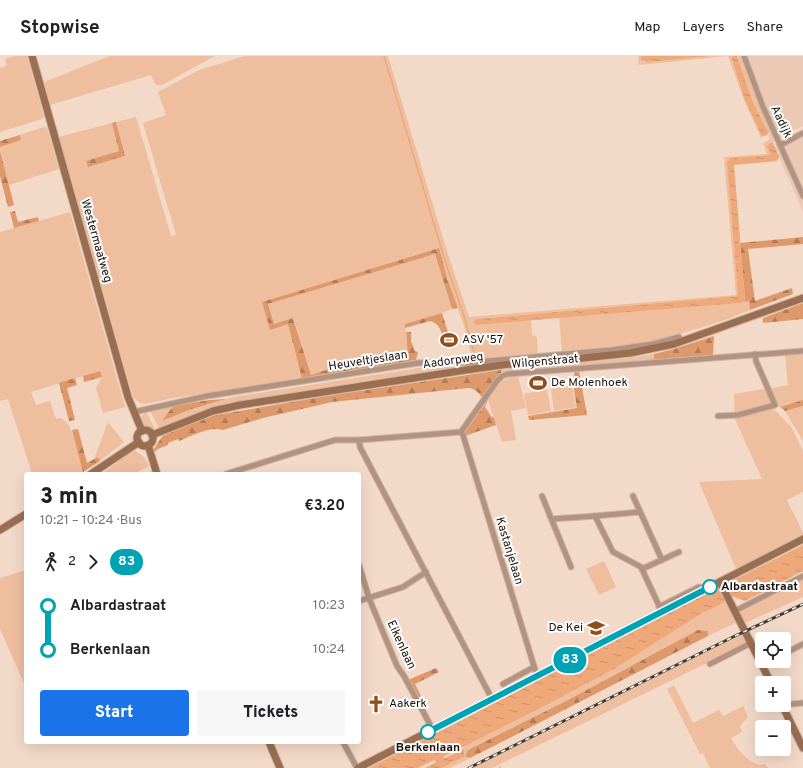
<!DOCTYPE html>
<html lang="en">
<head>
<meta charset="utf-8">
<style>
	:root { --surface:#fff; --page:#f6f6f6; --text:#202124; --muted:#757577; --line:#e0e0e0; --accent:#1a73e8 }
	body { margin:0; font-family:Overpass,sans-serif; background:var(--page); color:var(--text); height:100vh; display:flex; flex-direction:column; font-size:15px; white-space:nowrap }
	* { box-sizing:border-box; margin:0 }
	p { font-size:13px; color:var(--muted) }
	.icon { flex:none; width:22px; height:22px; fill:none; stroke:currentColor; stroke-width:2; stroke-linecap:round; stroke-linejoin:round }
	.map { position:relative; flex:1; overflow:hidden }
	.details { position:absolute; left:24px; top:416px; width:337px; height:272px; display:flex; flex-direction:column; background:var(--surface); border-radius:4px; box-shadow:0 4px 16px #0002 }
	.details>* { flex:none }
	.badge { padding:0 8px; border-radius:13px; font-size:14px; line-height:26px }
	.fabs { position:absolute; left:755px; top:576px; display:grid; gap:8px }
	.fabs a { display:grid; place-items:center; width:36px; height:36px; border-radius:4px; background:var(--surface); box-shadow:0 4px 16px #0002; font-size:20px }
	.map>.badge { position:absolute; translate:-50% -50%; box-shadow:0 0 0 2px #fff }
	.legs { display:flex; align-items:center; gap:6px; height:44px; padding:0 16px; font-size:13px }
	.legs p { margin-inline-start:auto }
	.headline { display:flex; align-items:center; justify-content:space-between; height:68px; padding:0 16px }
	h1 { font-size:22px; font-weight:800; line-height:30px }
	.primary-button { display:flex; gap:8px; margin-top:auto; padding:8px 16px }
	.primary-button a { flex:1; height:46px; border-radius:4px; background:var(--accent); color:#fff; font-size:16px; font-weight:800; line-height:46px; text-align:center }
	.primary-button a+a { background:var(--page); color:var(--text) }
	ul { padding:0 16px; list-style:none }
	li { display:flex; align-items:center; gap:14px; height:44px; font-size:15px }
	li i { display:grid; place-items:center; width:6px; height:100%; margin:0 5px; background:currentColor }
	li i::after { content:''; width:10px; height:10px; margin:-5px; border:3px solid; border-radius:50%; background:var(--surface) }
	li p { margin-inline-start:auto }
	li:first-child i { background:linear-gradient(#0000 50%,currentColor 0) }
	li:last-child i { background:linear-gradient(currentColor 50%,#0000 0) }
	header { display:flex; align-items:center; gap:24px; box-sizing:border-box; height:56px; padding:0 20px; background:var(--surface); border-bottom:1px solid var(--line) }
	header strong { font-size:19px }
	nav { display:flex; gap:22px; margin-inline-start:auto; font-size:14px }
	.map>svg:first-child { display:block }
	.built { fill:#ebcab5 }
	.green { fill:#eebe9f }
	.forest { fill:url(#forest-firs) }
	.water { fill:url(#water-ripples) }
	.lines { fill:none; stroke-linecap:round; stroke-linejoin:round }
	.stream { stroke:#efa879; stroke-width:1.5 }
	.street-casing { stroke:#ccb5a7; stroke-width:7 }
	.secondary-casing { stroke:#ccb5a7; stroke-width:9 }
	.street { stroke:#b39380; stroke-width:5 }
	.secondary { stroke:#9b6e51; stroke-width:7 }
	.rail-casing { stroke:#463a33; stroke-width:3 }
	.rail { stroke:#fff; stroke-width:1.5; stroke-dasharray:4.5; stroke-linecap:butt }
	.line-1-casing { stroke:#fff; stroke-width:9 }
	.line-1 { stroke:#00a3b4; stroke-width:6 }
	.stop-1-dot { fill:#fff; stroke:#00a3b4; stroke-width:2 }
	.labels { text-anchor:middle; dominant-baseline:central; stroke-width:4; stroke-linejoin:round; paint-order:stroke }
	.street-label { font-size:12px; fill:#1c130e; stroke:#fff }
	.poi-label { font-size:12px; fill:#1c130e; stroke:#fff; text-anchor:start }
	.stop-label { font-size:12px; font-weight:bold; fill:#1c130e; stroke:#fff; text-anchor:start }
</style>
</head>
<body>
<header>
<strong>Stopwise</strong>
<nav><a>Map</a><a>Layers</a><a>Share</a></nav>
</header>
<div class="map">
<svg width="803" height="712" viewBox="0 0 803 712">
	<defs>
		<pattern id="forest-firs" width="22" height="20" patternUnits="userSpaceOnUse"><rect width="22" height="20" fill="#de9869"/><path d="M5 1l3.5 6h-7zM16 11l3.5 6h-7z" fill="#b37b55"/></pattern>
		<pattern id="water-ripples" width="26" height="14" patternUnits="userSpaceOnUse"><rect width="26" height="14" fill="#efa879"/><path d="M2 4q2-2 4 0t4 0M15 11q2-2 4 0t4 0" fill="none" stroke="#cc9067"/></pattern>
	</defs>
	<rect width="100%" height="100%" fill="#f3d9c8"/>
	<g class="built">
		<polygon points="739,0 803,0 803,70 771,87"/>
		<polygon points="803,76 803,156 774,90"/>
	</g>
	<g class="green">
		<polygon points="14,0 27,0 44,61 42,63 0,76 0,12 7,10 5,3"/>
		<polygon points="109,0 215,0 162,29 156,29 151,19 50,49 44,26"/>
		<polygon points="245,0 388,0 446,192 469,261 736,239 724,101 767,98 763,87 771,83 773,87 770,87 771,99 730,102 738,238 737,240 477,263 476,269 531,264 532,279 537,281 538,297 472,305 465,273 447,222 438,192 262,246 270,273 288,268 302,323 173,342 145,348 140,347 133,341 59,81 112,67 119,95 87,105 88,111 125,100 116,66 136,61 171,180 176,179 143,67 166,59 158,36 199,14"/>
		<polygon points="638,0 641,0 641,4 647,6 713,0 731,0 744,42 761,79 763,80 761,82 744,44 728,0 639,9"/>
		<polygon points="737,0 742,0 757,43 771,75 767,79 768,76 752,44"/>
		<polygon points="44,71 47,72 59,113 9,129 0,91 21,84 20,79"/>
		<path d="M70,156L125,351L103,357L96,332L102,321L100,315L31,336L36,349L50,345L56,363L60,362C74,366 80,403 83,416L80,418H32L8,343L0,345V176Z"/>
		<polygon points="435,198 452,253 442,257 405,268 408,301 361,309 359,303 311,319 294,262 274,268 268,248"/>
		<polygon points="749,245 750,254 725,264 661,284 625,289 562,295 559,262 740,247"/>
		<polygon points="654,298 654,305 501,318 501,314 510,313 630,302"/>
		<polygon points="803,298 803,344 780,351 778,350 769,333 788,329 785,299"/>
		<polygon points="425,311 455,311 235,346 209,352 159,372 150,355 173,350 163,365 192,353 233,341"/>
		<path d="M518,320L526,352L511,355L516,384L502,386L488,344C498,330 500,322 518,320Z"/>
		<polygon points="572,329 576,351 554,355 551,333"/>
		<polygon points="547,333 551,355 528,359 524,338"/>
		<polygon points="764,333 775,354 792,372 803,395 803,436 787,444 803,477 803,479 736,513 699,426 762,423 735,363 734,338"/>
		<polygon points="803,350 803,385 785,355"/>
		<polygon points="146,356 155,373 147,372 141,365 142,360"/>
		<polygon points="108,366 124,386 100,405 98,401 94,403"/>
		<path d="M133,393L145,402L149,410L134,418H101C113,411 122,401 133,393Z"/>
		<polygon points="604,505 616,531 599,539 586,513"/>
		<polygon points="26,514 26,632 0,573 0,522"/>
		<polygon points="803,523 803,541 745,567 740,557 743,555"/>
		<polygon points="725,543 737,566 708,580 709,577 701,574 685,581 568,644 470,693 467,695 465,699 470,702 450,712 442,712 464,701 463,690 531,657 614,613 701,558 723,547"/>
		<polygon points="743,578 748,587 492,712 473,712"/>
		<path d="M674,629L693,667L719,654L723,660L743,650L748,661L740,670L742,676L731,682C737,693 751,712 765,708L768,712H710L703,697L700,698L667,633Z"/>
	</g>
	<g class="forest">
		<polygon points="116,66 125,100 88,111 86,105 119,95 112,67"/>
		<polygon points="20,79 21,84 0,91 0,85"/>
		<polygon points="0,94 14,149 8,151 0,120"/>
		<polygon points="15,155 18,166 38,161 39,165 14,172 10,156"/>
		<polygon points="803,181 803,188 748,193 755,245 792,232 793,238 750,254 749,245 744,246 745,242 740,187"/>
		<polygon points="439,192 447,222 458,252 452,253 435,198 268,248 274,268 293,262 311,319 359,303 361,309 408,301 406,276 411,276 411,285 415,295 418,296 416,304 302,323 288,268 270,274 262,246"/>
		<polygon points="803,247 803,263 763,267 763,262"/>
		<path d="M442,257L448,276L451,277L452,289L444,288C442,277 441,268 430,265L405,272V268Z"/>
		<polygon points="714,280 713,300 654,305 654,298 674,293"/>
		<path d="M501,314V318L483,343C479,337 475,332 468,332L332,346L263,362L223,374C209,370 192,380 179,385L178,383L168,387V389L158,393L153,397V394C156,391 161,381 163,380L192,367L216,359L333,339Z"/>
		<polygon points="100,315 102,321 84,326 83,320"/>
		<polygon points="579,315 587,359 529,364 528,360 577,352 573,328 575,325 574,316"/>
		<polygon points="75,322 77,329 67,332 75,364 69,365 59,327"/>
		<polygon points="226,343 192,353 162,365 173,350 209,344"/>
		<polygon points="488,344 485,351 491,360 494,362 496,369 465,380 465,376"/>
		<polygon points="803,344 803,350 785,355 780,351"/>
		<polygon points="78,373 87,407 98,401 100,405 83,416 72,374"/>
		<polygon points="698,574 708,575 708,580 482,696 470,702 465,700 467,695 470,693 568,644"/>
		<polygon points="436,612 439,616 415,628 421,640 417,642 408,624"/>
	</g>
	<g class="water">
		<polygon points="641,0 713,0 647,6 641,4"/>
		<polygon points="731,0 737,0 752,44 768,76 767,79 763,80 761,79 744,42"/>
		<polygon points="770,87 773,87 779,101 777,105 734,109 745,242 744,246 740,247 476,269 473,266 477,263 737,240 738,238 727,106 730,102 771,99 767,90"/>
		<polygon points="803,489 803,515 745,545 731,540 724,544 723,547 701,558 614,613 531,657 443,701 445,702 463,693 464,694 464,701 442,712 425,712 436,706 434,704 418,712 369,712 706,537 718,532 721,533 725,530 726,528"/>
	</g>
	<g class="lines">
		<g class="stream">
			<polyline points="384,0 445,205 464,260 476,304"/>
			<polyline points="500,711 500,712"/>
		</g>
		<g class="street-casing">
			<g id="street">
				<polyline points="744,0 763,51 803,140"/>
				<polyline points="781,89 803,77"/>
				<polyline points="134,356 207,340 418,307 439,306 465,307 611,294 653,288 679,281"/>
				<polyline points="718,360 738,359 775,349 756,305 755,298"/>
				<polyline points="461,376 497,325 502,320 508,318 803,295"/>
				<polyline points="461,376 463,379 537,620"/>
				<polyline points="359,384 360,391 492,643"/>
				<polyline points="226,418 335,384 359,384 461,376"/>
				<polyline points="542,440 571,511"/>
				<polyline points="633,440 662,504"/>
				<polyline points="595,460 640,456"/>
				<polyline points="552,463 595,460 613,496 641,511 662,556"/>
				<polyline points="359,509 369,542 397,610 404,620 433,674"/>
				<polyline points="642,513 679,496"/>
				<polyline points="359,545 403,531 426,516"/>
				<polyline points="659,551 699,531 706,533"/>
				<polyline points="735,555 803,520"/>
				<polyline points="784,598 803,588"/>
				<polyline points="710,608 751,587"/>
				<polyline points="762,609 769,605"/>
				<polyline points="503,628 534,611"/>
				<polyline points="782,649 803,647"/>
				<polyline points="343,686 357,712"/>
			</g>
		</g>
		<g class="secondary-casing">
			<g id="secondary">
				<polyline points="32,0 128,341 142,375"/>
				<circle cx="145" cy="382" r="8"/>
				<polyline points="152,379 213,355 240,349 466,314 518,307 574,303 630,297 674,288 803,242"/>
				<polyline points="148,389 157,418"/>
				<polyline points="91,418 139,386"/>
				<polyline points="0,474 26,458"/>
				<polyline points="720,526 771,627"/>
				<polyline points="782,649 803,692"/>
				<polyline points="269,686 280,712"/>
				<polyline points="358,712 803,483"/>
			</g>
		</g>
		<use href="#street" class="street"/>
		<use href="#secondary" class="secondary"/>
		<g class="rail-casing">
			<polyline id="rail" points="469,712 735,580 803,548"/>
		</g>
		<use href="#rail" class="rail"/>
	</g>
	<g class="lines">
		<g class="line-1-casing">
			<polyline id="line-1" points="428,676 710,531"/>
		</g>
		<use href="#line-1" class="line-1"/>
	</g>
	<defs>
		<g id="stadium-bare" transform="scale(1.38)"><path d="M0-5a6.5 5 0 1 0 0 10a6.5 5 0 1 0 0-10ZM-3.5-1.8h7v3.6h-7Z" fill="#904e1b" stroke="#fff" stroke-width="2.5" paint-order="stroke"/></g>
		<g id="school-bare" transform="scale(1.38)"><path d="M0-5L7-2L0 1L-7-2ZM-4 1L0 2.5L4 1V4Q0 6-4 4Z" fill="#904e1b" stroke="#fff" stroke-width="2.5" paint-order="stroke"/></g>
		<g id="church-bare" transform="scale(1.38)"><path d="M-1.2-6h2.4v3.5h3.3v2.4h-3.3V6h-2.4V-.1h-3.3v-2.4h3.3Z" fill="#904e1b" stroke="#fff" stroke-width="2.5" paint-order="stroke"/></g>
	</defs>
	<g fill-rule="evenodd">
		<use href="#stadium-bare" x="449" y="284"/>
		<use href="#stadium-bare" x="538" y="327"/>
		<use href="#school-bare" x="596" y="572"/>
		<use href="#church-bare" x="376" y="648"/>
	</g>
	<g class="stop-1-dot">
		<circle cx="710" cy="531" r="7"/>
		<circle cx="428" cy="676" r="7"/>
	</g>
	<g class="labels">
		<g class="street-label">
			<text transform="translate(781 66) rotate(65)">Aadijk</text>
			<text transform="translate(96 185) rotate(74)">Westermaatweg</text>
			<text transform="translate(368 305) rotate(-9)">Heuveltjeslaan</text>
			<text transform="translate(453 305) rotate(-8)">Aadorpweg</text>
			<text transform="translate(545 306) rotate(-5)">Wilgenstraat</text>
			<text transform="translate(509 495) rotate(73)">Kastanjelaan</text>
			<text transform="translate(401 589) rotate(65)">Eikenlaan</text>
		</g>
		<g class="poi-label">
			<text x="462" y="284">ASV '57</text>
			<text x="551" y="327">De Molenhoek</text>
			<text x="583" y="572" text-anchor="end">De Kei</text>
			<text x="389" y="648">Aakerk</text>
		</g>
		<g class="stop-label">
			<text x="721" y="531">Albardastraat</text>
			<text x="428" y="692" text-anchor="middle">Berkenlaan</text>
		</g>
	</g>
</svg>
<div class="fabs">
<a><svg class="icon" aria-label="locate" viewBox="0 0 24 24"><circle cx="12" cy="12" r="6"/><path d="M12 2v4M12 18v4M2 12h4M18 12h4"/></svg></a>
<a>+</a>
<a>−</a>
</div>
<b class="badge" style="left:570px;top:604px;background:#00a3b4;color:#fff">83</b>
<section class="details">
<div class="headline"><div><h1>3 min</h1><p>10:21 – 10:24 · Bus</p></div><b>€3.20</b></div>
<div class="legs"><svg class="icon" aria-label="walk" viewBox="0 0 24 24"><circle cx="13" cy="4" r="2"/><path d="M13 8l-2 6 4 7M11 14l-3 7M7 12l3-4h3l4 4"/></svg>2<svg class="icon" aria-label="forward" viewBox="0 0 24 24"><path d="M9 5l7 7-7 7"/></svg><b class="badge" style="background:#00a3b4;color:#fff">83</b></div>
<ul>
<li><i style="color:#00a3b4"></i><b>Albardastraat</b><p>10:23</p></li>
<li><i style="color:#00a3b4"></i><b>Berkenlaan</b><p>10:24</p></li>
</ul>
<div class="primary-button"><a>Start</a><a>Tickets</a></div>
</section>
</div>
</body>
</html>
